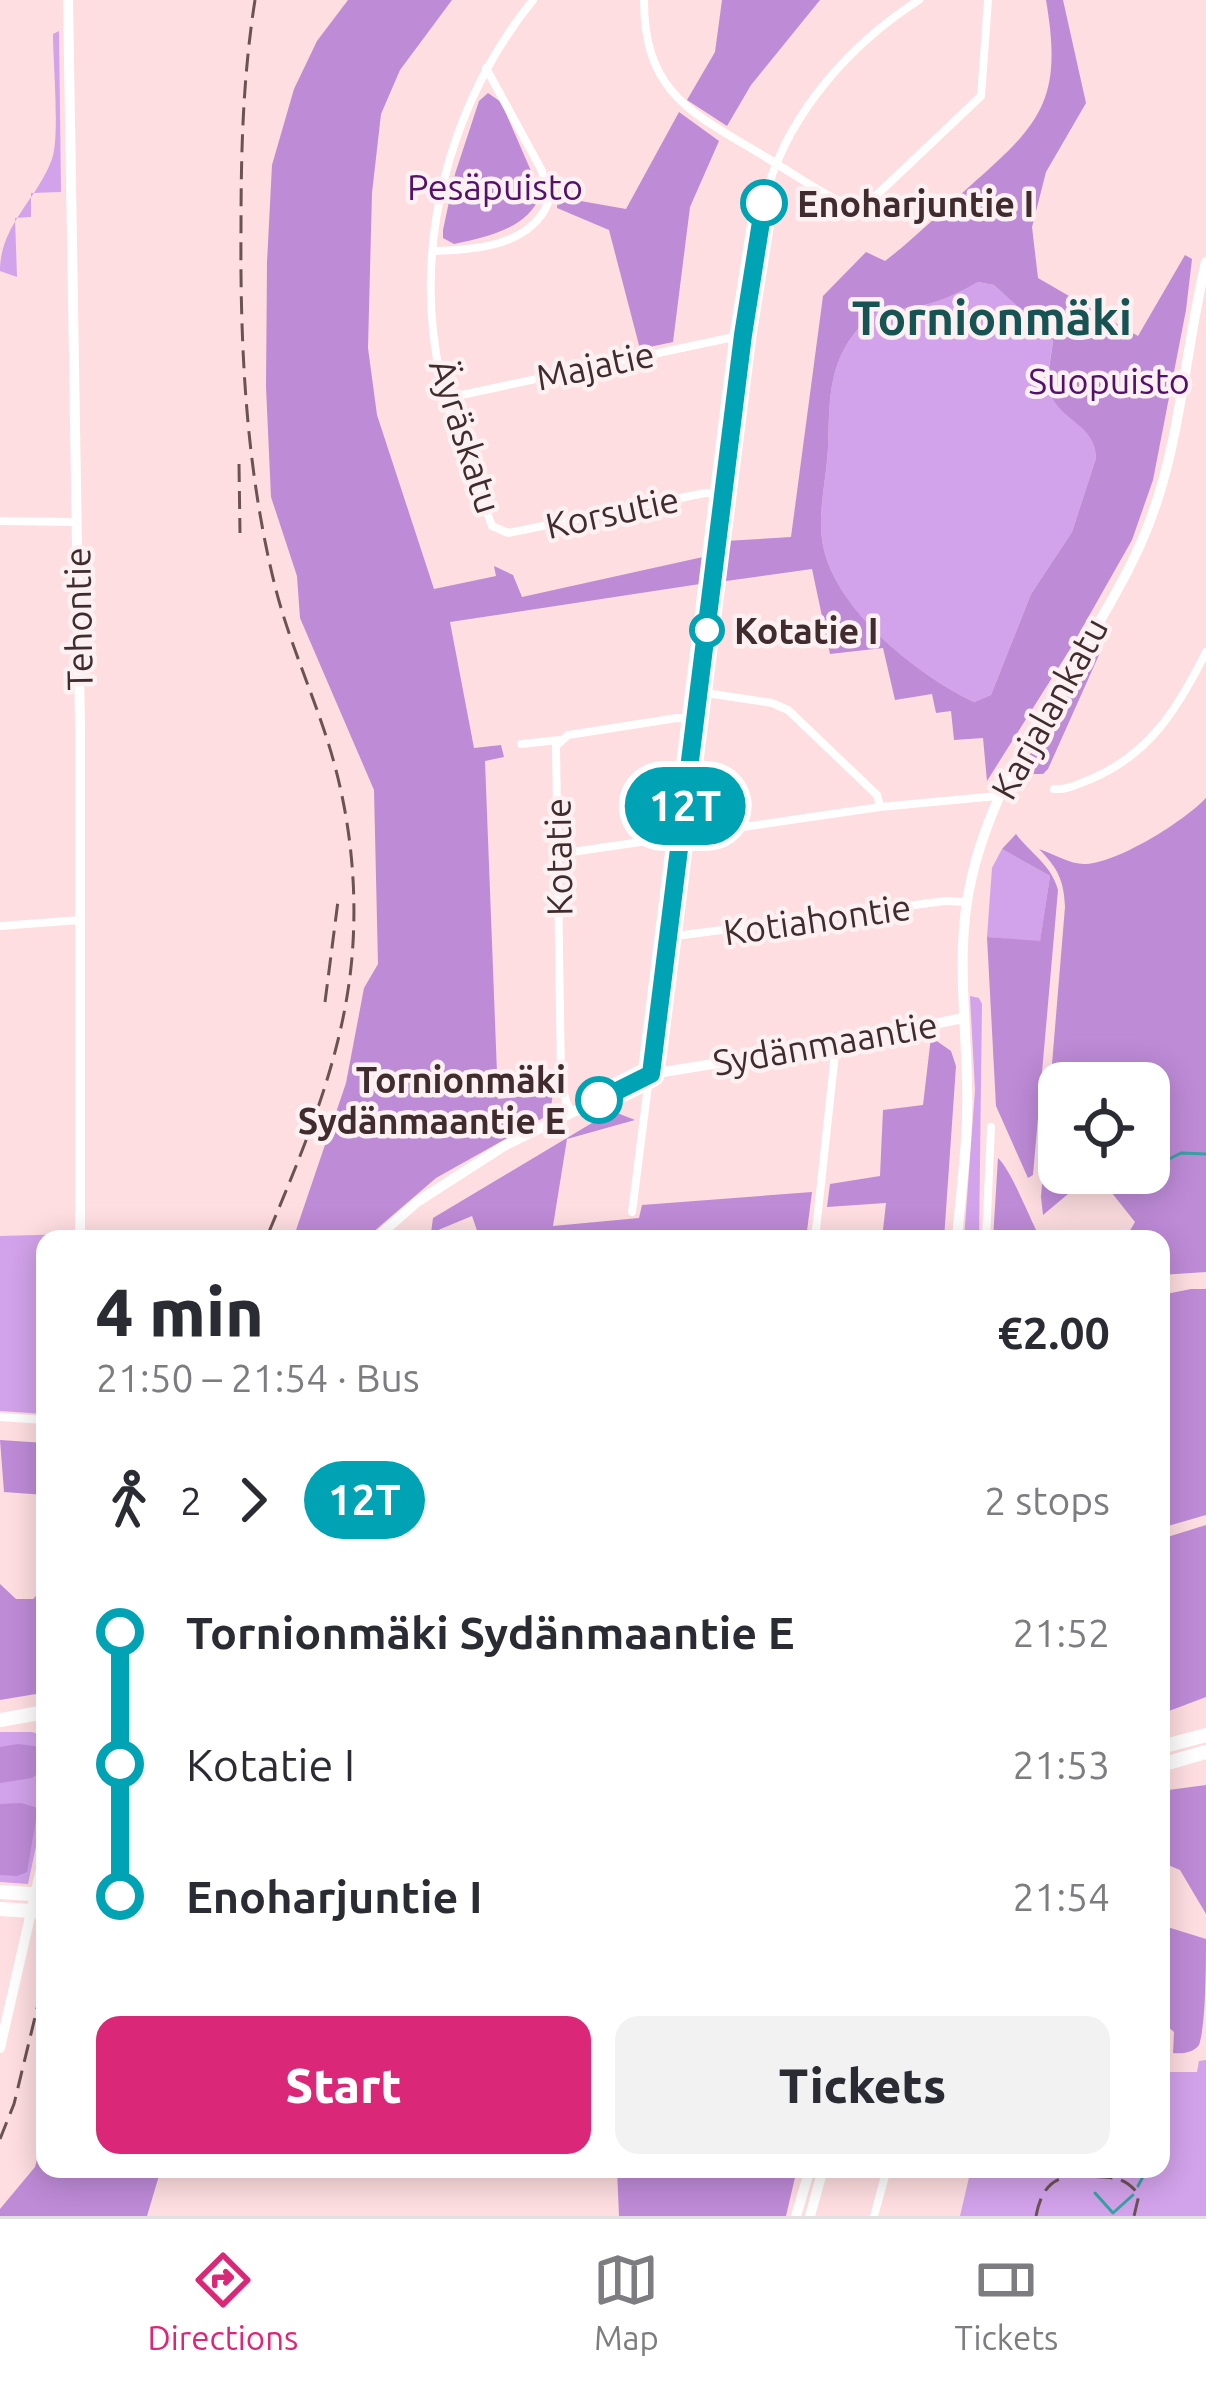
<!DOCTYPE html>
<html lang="en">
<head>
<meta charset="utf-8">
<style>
	:root { --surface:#fff; --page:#f2f2f3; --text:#2b2b33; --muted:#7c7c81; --line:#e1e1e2; --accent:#db2777 }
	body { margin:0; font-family:Ubuntu,sans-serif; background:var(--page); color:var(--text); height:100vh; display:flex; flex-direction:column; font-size:45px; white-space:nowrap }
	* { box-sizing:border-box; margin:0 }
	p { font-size:39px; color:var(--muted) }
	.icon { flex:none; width:66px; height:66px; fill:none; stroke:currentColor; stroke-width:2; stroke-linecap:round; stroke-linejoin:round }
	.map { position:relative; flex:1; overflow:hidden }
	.sheet { position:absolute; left:36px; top:1230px; width:1134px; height:948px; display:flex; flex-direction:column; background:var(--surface); border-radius:24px; box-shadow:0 6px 30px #0003 }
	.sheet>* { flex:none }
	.badge { padding:0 24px; border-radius:39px; font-size:42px; line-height:78px }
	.tools { position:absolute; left:1038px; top:1062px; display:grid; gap:24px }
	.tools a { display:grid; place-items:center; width:132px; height:132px; border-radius:24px; background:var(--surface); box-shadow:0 6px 30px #0003; font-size:60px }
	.map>.badge { position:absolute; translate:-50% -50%; box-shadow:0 0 0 6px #fff }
	.legs { display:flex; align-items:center; gap:18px; height:132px; padding:0 60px; font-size:39px }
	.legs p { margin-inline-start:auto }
	.head { display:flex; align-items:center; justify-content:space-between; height:204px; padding:0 60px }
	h1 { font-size:66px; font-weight:800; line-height:90px }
	.cta { display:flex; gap:24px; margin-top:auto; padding:24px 60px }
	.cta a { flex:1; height:138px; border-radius:24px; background:var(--accent); color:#fff; font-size:48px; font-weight:800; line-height:138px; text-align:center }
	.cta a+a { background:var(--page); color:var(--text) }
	ul { padding:0 60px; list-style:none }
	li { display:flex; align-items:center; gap:42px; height:132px; font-size:45px }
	li i { display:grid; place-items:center; width:18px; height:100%; margin:0 15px; background:currentColor }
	li i::after { content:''; width:30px; height:30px; margin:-15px; border:9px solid; border-radius:50%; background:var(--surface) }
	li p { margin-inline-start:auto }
	li:first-child i { background:linear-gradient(#0000 50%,currentColor 0) }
	li:last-child i { background:linear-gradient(currentColor 50%,#0000 0) }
	.tabs { display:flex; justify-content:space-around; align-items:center; height:168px; border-top:3px solid var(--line); background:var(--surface); font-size:33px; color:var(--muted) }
	.tabs a { display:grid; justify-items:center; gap:6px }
	.tabs .on { color:var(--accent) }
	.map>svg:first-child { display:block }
	.green { fill:#d2a2ea }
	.forest { fill:#be8bd7; fill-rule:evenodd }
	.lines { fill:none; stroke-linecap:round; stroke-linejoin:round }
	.stream { stroke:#36a3a2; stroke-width:3 }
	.street { stroke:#fff; stroke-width:8 }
	.secondary { stroke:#fff; stroke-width:10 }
	.highway { stroke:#fff; stroke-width:14 }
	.rail { stroke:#6a5355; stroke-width:3; stroke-dasharray:18 9; stroke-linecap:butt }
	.line-1-casing { stroke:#fff; stroke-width:27 }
	.line-1 { stroke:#00a3b4; stroke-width:18 }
	.stop-1-dot { fill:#fff; stroke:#00a3b4; stroke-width:6 }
	.labels { text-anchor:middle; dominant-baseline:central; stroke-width:9; stroke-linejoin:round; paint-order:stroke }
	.park-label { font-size:36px; fill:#53106c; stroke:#fcf1f2 }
	.stop-label { font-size:36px; font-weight:bold; fill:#402c2e; stroke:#fcf1f2; text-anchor:start }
	.street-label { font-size:36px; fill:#402c2e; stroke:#fcf1f2 }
	.district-label { font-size:48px; font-weight:bold; fill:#175353; stroke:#fcf1f2 }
</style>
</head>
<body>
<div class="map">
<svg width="1206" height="2216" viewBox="0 0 1206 2216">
	<rect width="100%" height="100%" fill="#fedee0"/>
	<g class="green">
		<path d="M59,31L61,192L31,193V217L15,218L17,277L0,271C0,225 37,200 52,159C60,137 53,61 53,34Z"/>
		<path d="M978,282L994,285L1053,339C1052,351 1048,366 1049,378C1052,413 1096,422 1096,458L1072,532L1031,594L991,695L974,702C917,675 830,606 822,539C818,510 827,476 828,447C830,396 827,359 867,319C880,306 892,311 909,308C934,305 957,294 978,282Z"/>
		<polygon points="1002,849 1050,876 1040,942 987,937 992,868"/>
		<polygon points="970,996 979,998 982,1004 979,1239 964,1239 975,1090"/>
		<polygon points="73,1234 73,1239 45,1239 45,1414 0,1411 0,1236"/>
		<polygon points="0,1732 32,1732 45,1736 45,1804 28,1884 0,1882"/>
		<polygon points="1206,2060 1206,2216 960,2216 971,2169 1161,2169 1161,2072 1197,2072 1199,2061"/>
	</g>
	<g class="forest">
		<polygon points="348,0 452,0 400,70 381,114 372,193 368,348 377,415 434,589 496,576 494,566 513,575 522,597 703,557 700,584 450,622 474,748 501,745 504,757 485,761 498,1099 553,1093 550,1114 436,1178 365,1239 293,1239 346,1083 364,988 378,964 374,790 300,618 297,576 271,497 266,387 267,263 272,165 294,89 317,41"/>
		<polygon points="722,0 820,0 751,85 727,126 687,100 715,52"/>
		<path d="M1046,0H1063L1086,103L1046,172L1032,227L1038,278L1138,336L1185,255L1192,259L1186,310L1153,480L1132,540L1072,646L987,781L983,738L954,740L951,711L936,713L932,694L895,700L883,648L830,654L812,569L719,582L725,541L791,537L823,296L866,252L885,261C915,238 942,211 970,186C1042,123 1063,99 1046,0ZM978,282L994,285L1053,339C1052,356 1044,381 1052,397C1064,422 1095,425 1096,458L1072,532L1031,594L991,695L974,702C917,675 830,606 822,539C818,510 827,476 828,447C830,396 827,359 867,319C880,306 892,311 909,308C934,305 957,294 978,282Z"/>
		<path d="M488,93L501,102L541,194C528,229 487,237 454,244L443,238V230L455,174L479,101Z"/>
		<polygon points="679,112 719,141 690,207 673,342 640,349 609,230 557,208 558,197 626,209"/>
		<polygon points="1100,644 1103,646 1048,769 1043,774 1032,774 1024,765 1027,759"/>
		<path d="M1206,798V1272L1161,1275V1239H1125L1135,1222L1096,1173H1149V1083H1059V1173H1093L1043,1215L1041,1197L1065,907C1064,881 1058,868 1039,849C1053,854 1072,865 1086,864C1119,862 1183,822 1206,798Z"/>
		<path d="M1016,834C1031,854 1051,864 1058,890L1033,1175L1028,1178L996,1106L987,937L1040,941L1050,876L1002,849Z"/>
		<polygon points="931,1037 951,1051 956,1066 944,1239 882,1239 886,1203 827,1207 830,1184 880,1176 883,1110 923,1105"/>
		<polygon points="612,1111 635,1120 567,1139 553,1226 639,1218 642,1205 812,1192 807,1231 802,1236 777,1239 599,1239 598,1232 551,1239 480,1239 472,1216 431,1233 433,1218"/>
		<path d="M998,1158C1012,1171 1029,1218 1041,1239H993Z"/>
		<polygon points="1191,1289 1206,1289 1206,1515 1161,1528 1161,1295"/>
		<polygon points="0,1440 45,1443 45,1495 4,1492"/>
		<polygon points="1206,1525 1206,1697 1161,1714 1161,1539"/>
		<polygon points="0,1584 16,1599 33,1599 45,1587 42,1693 0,1700"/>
		<polygon points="18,1744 42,1747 43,1769 32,1778 0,1783 0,1747"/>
		<polygon points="1206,1785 1206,1914 1180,1870 1161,1862 1161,1791"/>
		<polygon points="21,1803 38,1808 27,1872 17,1876 0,1875 0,1804"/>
		<path d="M1161,1925L1206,1939C1206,1963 1206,2025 1199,2045C1193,2053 1182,2054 1173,2053L1174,2032L1161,2021Z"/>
		<polygon points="45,2131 45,2169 161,2169 147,2216 0,2216 0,2209 35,2167"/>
		<polygon points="617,2169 797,2169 786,2216 619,2216"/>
	</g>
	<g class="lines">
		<g class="stream">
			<polyline points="1149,1169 1181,1153 1206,1154"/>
			<polyline points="1135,1176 1140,1173"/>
			<polyline points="1138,2186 1147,2169"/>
			<polyline points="1095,2193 1113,2213 1133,2195"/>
		</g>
		<g class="street">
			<path d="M533,0C449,104 411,247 441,379C452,429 474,477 492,526L508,533L705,493L723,494"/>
			<path d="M644,0C644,96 695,114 767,158C796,175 826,198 857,208L865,206L981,96L988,0"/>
			<path d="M433,251C475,250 530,246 548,203L542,171L486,68"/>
			<polyline points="447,398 743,335"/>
			<polyline points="0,521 76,522"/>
			<polyline points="699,692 772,703 788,710 877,795 880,806"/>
			<polyline points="521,744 559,740"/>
			<path d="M1054,789C1068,790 1078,784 1091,779C1150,754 1178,708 1206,652"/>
			<polyline points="558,854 880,807 997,796"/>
			<polyline points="0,926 80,920"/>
			<polyline points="668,937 945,901 966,902"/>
			<polyline points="572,1112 566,1102 561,1079 556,746 568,735 677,718 695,719"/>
			<path d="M632,1212L743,335C749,286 753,235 768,187C792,109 852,43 919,0"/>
			<polyline points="815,1239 836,1044"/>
			<polyline points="986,1239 991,1127"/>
			<polyline points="0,1417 45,1420"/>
			<polyline points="874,2216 887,2169"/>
		</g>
		<g class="secondary">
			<polyline points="68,0 80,728 80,1239"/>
			<polyline points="375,1239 417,1202 504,1146 651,1074 836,1044 963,1018"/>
			<path d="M957,1239C961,1188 969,1136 967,1085C966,1014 955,946 972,876C1001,752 1088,659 1140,545C1181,454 1183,357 1206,262"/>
			<polyline points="0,2048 45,1851"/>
			<polyline points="796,2216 810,2169"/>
			<polyline points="810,2216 823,2169"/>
		</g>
		<g class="highway">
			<polyline points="0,1720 45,1712"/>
			<polyline points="1161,1747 1206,1735"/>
			<polyline points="1161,1765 1206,1752"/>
			<polyline points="0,1892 45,1895"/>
			<polyline points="0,1909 45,1912"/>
		</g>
		<g class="rail">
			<path d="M255,0C243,76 241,150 241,227C240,348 246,472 276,590C289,640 310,687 326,736C348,803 357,874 353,943C347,1049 306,1143 266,1239"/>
			<polyline points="239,464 240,533"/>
			<polyline points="325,1002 338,901"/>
			<polyline points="0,2139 14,2104 45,1976"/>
			<path d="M1036,2216C1042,2184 1057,2173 1089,2176C1111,2178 1124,2175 1139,2195L1134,2216"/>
		</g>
	</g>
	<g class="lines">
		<g class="line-1-casing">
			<polyline id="line-1" points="599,1100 651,1074 743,335 764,203"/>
		</g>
		<use href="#line-1" class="line-1"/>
	</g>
	<g class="stop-1-dot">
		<circle cx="764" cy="203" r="21"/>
		<circle cx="707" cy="630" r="15"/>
		<circle cx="599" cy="1100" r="21"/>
	</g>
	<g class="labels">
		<g class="park-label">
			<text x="495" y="186">Pesäpuisto</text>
			<text x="1109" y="380">Suopuisto</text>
		</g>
		<g class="stop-label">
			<text x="797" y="203">Enoharjuntie I</text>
			<text x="734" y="630">Kotatie I</text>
			<text x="566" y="1079" text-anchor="end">Tornionmäki<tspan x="566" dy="41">Sydänmaantie E</tspan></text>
		</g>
		<g class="street-label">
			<text transform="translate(595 365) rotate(-12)">Majatie</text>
			<text transform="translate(466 436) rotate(72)">Äyräskatu</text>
			<text transform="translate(612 512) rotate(-12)">Korsutie</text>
			<text transform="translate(78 619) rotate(-91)">Tehontie</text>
			<text transform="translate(1049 708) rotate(-61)">Karjalankatu</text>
			<text transform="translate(558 857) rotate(-91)">Kotatie</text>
			<text transform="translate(817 919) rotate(-8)">Kotiahontie</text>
			<text transform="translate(825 1043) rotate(-10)">Sydänmaantie</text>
		</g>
		<g class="district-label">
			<text x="992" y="317">Tornionmäki</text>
		</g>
	</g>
</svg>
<div class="tools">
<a><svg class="icon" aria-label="locate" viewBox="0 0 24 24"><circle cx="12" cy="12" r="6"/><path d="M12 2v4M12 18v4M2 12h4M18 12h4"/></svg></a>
</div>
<b class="badge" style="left:685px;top:806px;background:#00a3b4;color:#fff">12T</b>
<section class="sheet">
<div class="head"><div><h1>4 min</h1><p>21:50 – 21:54 · Bus</p></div><b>€2.00</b></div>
<div class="legs"><svg class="icon" aria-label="walk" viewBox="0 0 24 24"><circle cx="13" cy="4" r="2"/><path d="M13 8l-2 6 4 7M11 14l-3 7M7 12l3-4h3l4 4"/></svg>2<svg class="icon" aria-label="forward" viewBox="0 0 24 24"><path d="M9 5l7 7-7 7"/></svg><b class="badge" style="background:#00a3b4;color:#fff">12T</b><p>2 stops</p></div>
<ul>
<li><i style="color:#00a3b4"></i><b>Tornionmäki Sydänmaantie E</b><p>21:52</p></li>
<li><i style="color:#00a3b4"></i><span>Kotatie I</span><p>21:53</p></li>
<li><i style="color:#00a3b4"></i><b>Enoharjuntie I</b><p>21:54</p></li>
</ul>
<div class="cta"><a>Start</a><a>Tickets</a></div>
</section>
</div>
<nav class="tabs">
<a class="on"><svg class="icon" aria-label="directions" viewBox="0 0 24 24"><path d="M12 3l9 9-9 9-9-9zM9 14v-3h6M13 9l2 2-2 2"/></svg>Directions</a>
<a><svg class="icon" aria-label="map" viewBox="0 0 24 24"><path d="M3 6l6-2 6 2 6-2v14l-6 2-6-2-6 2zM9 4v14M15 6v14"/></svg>Map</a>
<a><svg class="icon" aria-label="tickets" viewBox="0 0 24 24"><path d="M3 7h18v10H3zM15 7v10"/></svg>Tickets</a>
</nav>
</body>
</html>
